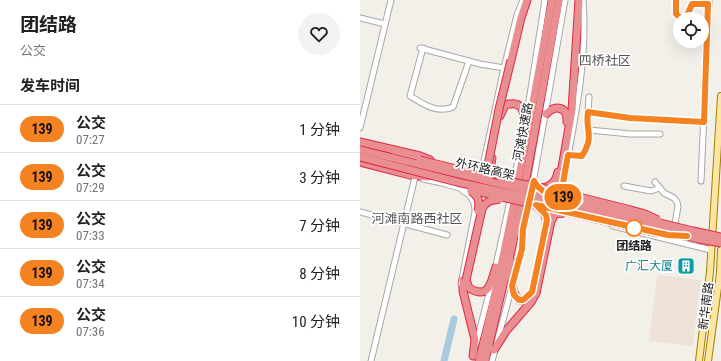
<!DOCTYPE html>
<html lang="zh">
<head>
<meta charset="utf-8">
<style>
	:root { --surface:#fff; --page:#f2f2f2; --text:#222; --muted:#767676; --line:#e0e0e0 }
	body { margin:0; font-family:"Roboto Condensed","Noto Sans SC",sans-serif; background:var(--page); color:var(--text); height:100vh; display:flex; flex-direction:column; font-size:15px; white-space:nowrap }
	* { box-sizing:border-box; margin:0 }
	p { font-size:13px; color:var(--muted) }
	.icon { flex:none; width:22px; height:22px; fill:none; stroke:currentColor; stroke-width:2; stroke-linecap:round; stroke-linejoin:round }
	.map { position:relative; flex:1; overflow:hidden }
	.details { display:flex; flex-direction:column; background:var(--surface); width:360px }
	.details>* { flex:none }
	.badge { padding:0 8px; border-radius:13px; font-size:14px; line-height:26px }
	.controls { position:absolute; left:313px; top:12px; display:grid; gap:8px }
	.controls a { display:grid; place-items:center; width:36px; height:36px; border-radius:50%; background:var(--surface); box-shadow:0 4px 16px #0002; font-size:20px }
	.map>.badge { position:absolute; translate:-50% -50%; box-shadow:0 0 0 2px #fff }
	h2 { padding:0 20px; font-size:15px; line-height:36px }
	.round { display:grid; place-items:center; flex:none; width:42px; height:42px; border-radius:21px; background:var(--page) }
	.overview { display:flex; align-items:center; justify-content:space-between; height:68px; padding:0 20px }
	h1 { font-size:19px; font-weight:700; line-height:30px }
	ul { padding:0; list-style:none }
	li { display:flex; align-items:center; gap:12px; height:48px; padding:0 20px; border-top:1px solid var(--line) }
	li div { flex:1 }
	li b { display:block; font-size:15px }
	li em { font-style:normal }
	li .badge { min-width:44px; font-weight:700; text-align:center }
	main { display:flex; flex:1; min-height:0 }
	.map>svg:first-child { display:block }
	.military { fill:#efe2d8 }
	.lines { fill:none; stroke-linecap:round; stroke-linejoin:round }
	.river { stroke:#a8cae0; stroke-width:7 }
	.minor-casing { stroke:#a8a8a8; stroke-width:7 }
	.major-casing { stroke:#9f8400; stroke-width:8 }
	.highway-casing { stroke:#df2647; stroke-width:9 }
	.minor { stroke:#fff; stroke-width:5 }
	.major { stroke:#fee5a1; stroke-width:6 }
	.highway { stroke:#e98f91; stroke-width:7 }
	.highway-bridge-casing { stroke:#df2647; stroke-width:9; stroke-linecap:butt }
	.highway-bridge { stroke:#e98f91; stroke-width:7 }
	.line-casing { stroke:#fff; stroke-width:9 }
	.line { stroke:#f58220; stroke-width:6 }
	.stop-dot { fill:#fff; stroke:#f58220; stroke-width:2 }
	.labels { text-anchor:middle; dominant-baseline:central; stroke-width:3.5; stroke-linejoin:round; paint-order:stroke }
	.street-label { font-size:12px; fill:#212121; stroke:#fff }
	.stop-label { font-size:12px; font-weight:bold; fill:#212121; stroke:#fff }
	.culture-label { font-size:12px; fill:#0d838f; stroke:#fff; text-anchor:end }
	.neighbourhood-label { font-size:13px; fill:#545454; stroke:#fff }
</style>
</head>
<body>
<main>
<section class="details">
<div class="overview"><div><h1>团结路</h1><p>公交</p></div><a class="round"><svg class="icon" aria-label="heart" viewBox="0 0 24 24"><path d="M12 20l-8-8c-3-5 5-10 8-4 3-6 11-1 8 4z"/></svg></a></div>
<h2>发车时间</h2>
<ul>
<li><span class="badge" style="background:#f58220;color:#111">139</span><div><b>公交</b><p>07:27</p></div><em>1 分钟</em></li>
<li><span class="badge" style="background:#f58220;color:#111">139</span><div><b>公交</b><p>07:29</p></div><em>3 分钟</em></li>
<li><span class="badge" style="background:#f58220;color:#111">139</span><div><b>公交</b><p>07:33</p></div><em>7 分钟</em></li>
<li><span class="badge" style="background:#f58220;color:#111">139</span><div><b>公交</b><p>07:34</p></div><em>8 分钟</em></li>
<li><span class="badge" style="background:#f58220;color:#111">139</span><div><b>公交</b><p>07:36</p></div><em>10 分钟</em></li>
</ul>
</section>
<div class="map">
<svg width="361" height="361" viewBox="0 0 361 361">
	<rect width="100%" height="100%" fill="#f2f0e8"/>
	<polygon class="military" points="297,275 341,280 333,346 289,341"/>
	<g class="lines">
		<polyline class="river" points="84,361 94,319"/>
		<g class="minor-casing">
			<g id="minor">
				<polyline points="316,0 316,14 321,18 327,18 332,4 348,4"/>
				<polyline points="0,18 25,24"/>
				<polyline points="60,48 120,64 144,68"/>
				<path d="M63,48L50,96C63,104 77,114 93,107L109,61"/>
				<polyline points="228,112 229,97"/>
				<polyline points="166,120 185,0"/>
				<polyline points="0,128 31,0"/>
				<polyline points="229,130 270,134 300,134"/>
				<polyline points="33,153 62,161"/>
				<path d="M208,155L222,156C235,135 225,132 228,112L270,118L344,122"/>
				<polyline points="122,170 144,68 157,15 163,0"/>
				<polyline points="63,179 82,183 113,192"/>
				<polyline points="341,181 349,0"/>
				<polyline points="295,182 304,193 314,198 317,202 318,207 315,223"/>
				<polyline points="153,184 162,141"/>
				<path d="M205,186L203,183C214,124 228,59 223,0"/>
				<polyline points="264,186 291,191 300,188"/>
				<polyline points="172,189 205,0"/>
				<polyline points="0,212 87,235"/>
				<polyline points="253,226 351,250"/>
				<polyline points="135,270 151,196"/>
				<path d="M101,284L115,212C115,202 112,196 103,191"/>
				<polyline points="116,344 131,286"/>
				<polyline points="11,361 55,177"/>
				<polyline points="132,361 162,249 163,229 170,201"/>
			</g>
		</g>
		<g class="major-casing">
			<g id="major">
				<polyline points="339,361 350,272 361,96"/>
				<polyline points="348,361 360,273 361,250"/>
			</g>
		</g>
		<g class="highway-casing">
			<g id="highway">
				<polyline points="151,60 161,18 167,0"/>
				<path d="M186,114C196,104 208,107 207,122"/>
				<path d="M140,116L145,105C165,99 164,114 165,128"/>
				<polyline points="0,142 60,156 70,160"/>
				<path d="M132,158C129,170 134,172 143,180"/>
				<polyline points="0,162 50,175 68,177"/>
				<path d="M183,188C193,185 196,181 198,172"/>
				<path d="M207,194C202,190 200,185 200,179L212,110L219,0"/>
				<path d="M151,261C152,274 149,290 159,300H163L172,293"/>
				<polyline points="103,280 103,291 115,340 113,356"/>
				<path d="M106,280L109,288C129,300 131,283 136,267"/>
				<polyline points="134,350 146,331 171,302 176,293"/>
				<path d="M119,361C149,242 169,121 192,0"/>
				<polyline points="125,361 151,251 166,178 199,0"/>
			</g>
		</g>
		<use href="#minor" class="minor"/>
		<use href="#major" class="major"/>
		<use href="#highway" class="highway"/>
		<g class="highway-bridge-casing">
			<g id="highway-bridge">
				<polyline points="0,150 333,231 361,237"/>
				<polyline points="0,157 97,182 203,205 339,239 361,243"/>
				<polyline points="60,160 129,177"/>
				<polyline points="114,173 122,170 128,165 139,109 151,60"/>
				<polyline points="141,180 183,188 271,210 285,214 298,220"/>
				<polyline points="112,190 298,233"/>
				<path d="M111,191C119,197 120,202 118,211"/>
				<path d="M176,206C184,212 188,216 186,227"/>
				<path d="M106,280L122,209C126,201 131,200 140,199"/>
				<polyline points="176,293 191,221 195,214 204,213"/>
			</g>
		</g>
		<use href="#highway-bridge" class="highway-bridge"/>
	</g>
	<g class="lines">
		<g class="line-casing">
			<path id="line" d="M316,0V14L321,18H326L332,4H348L344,122L270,118L228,112C225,132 235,135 222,156L208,155L203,183L209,193L219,201C203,197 182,197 174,181L163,229L162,249L152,286L154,295L159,300H163L172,292L187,220L186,215L176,205L308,235L327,236"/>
		</g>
		<use href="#line" class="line"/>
	</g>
	<defs>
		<g id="building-square" transform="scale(0.9)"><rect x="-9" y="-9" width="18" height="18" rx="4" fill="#0f9aa8" stroke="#fff"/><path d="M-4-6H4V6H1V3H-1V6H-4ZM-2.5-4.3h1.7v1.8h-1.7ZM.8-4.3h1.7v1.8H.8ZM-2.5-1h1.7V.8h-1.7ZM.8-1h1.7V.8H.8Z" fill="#fff"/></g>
	</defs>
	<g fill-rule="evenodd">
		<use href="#building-square" x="326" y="266"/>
	</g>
	<circle class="stop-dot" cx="274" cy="228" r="8"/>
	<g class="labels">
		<g class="street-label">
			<text transform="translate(163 132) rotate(-79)">河滩快速路</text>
			<text transform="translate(125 169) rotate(13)">外环路高架</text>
			<text transform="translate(346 306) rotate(-83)">新华南路</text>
		</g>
		<g class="stop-label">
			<text x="274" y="246">团结路</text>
		</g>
		<g class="culture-label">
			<text x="313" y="266">广汇大厦</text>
		</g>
		<g class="neighbourhood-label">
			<text x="245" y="60">四桥社区</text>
			<text x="57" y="218">河滩南路西社区</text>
		</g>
	</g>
</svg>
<div class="controls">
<a><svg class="icon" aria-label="locate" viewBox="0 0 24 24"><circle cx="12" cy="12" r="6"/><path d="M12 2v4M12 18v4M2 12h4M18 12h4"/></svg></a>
</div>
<b class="badge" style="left:203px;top:197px;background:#f58220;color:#111">139</b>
</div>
</main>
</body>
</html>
